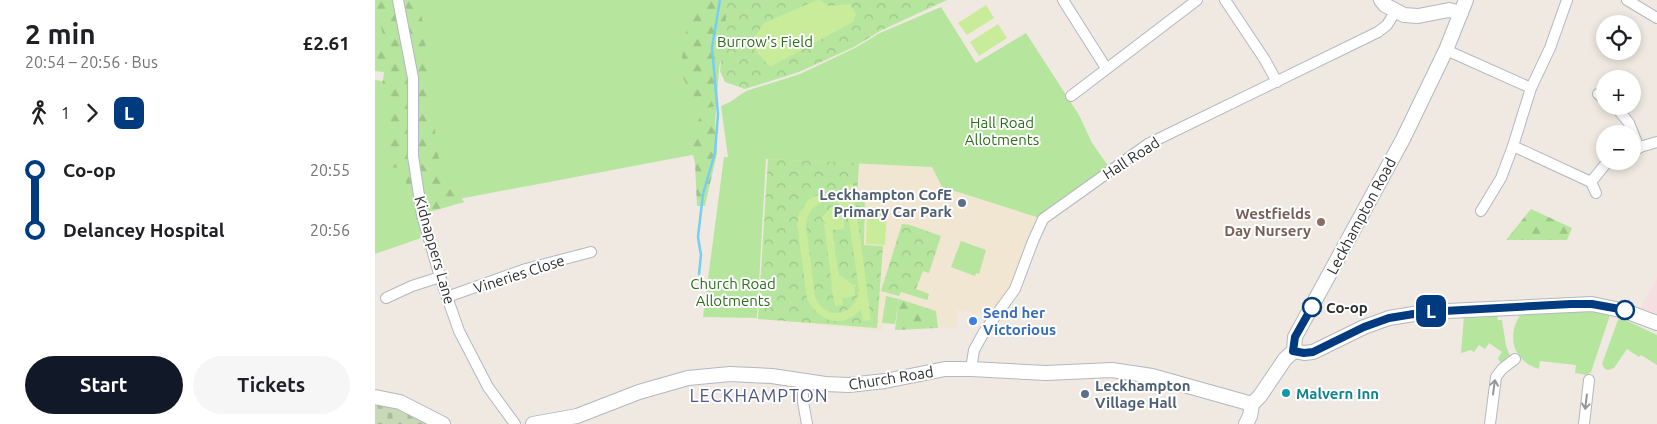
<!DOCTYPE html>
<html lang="en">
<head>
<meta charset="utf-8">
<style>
	:root { --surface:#fff; --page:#f6f6f6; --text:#202124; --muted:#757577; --accent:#111827 }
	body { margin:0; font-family:Ubuntu,sans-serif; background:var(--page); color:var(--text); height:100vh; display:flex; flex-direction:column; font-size:19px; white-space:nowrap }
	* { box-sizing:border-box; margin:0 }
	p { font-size:16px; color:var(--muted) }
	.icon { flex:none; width:28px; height:28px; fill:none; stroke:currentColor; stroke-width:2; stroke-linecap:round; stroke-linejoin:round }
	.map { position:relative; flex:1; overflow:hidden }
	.sheet { display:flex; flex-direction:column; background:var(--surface); width:375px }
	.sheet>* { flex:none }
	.badge { padding:0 10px; border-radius:8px; font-size:18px; line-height:32px }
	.controls { position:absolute; left:1221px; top:15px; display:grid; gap:10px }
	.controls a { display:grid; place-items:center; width:45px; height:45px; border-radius:50%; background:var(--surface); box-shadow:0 2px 8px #0003; font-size:25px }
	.map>.badge { position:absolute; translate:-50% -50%; box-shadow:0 0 0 2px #fff }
	.legs { display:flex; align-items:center; gap:8px; height:55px; padding:0 25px; font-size:16px }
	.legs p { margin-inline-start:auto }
	.summary { display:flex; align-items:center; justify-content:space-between; height:85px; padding:0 25px }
	h1 { font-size:28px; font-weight:600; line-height:38px }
	.button { display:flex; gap:10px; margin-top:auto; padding:10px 25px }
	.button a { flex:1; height:58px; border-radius:30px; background:var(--accent); color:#fff; font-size:20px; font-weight:600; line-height:58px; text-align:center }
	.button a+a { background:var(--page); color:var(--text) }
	ul { padding:0 25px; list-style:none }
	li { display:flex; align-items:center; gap:18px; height:60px; font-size:19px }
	li i { display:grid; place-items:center; width:8px; height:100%; margin:0 6px; background:currentColor }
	li i::after { content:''; width:12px; height:12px; margin:-6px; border:4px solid; border-radius:50%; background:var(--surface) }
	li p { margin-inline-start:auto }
	li:first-child i { background:linear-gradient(#0000 50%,currentColor 0) }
	li:last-child i { background:linear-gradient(currentColor 50%,#0000 0) }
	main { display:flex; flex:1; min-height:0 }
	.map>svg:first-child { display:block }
	.education { fill:#f0e6d1 }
	.medical { fill:#f5dfe0 }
	.grass { fill:#b6e59e }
	.forest { fill:url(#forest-firs) }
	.cemetery { fill:url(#cemetery-stones) }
	.park { fill:url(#park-crowns) }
	.pitch { fill:#c9ec9a; fill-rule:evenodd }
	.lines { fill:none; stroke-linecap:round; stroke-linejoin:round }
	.stream { stroke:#75cff0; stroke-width:2.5 }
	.street-casing { stroke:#b4b7c1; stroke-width:12 }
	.secondary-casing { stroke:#b4b7c1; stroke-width:16 }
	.street { stroke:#fff; stroke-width:10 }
	.secondary { stroke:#fff; stroke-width:14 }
	.oneway { stroke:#969696 }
	.line-1-casing { stroke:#fff; stroke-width:11 }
	.line-1 { stroke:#003b80; stroke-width:8 }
	.service-dot { fill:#5c6f8a; stroke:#fff; stroke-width:2 }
	.education-dot { fill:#8d6e63; stroke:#fff; stroke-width:2 }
	.stop-1-dot { fill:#fff; stroke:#003b80; stroke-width:2.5 }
	.shop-dot { fill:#3f7fe0; stroke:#fff; stroke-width:2 }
	.culture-dot { fill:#0f9aa8; stroke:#fff; stroke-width:2 }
	.labels { text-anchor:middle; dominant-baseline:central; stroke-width:4; stroke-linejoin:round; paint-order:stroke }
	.park-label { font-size:15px; fill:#2c6e1b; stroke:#fff }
	.street-label { font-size:15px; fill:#2e2e2e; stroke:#fff }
	.service-label { font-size:15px; font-weight:bold; fill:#4e5e75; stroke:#fff; text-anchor:end }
	.education-label { font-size:15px; font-weight:bold; fill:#785e54; stroke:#fff; text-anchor:end }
	.stop-label { font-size:15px; font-weight:bold; fill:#2e2e2e; stroke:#fff; text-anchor:start }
	.shop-label { font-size:15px; font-weight:bold; fill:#366cbe; stroke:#fff; text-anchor:start }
	.culture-label { font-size:15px; font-weight:bold; fill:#0d838f; stroke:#fff; text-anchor:start }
	.quarter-label { font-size:18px; letter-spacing:1px; fill:#4d5680; stroke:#fff }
</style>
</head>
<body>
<main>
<section class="sheet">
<div class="summary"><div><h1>2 min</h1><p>20:54 – 20:56 · Bus</p></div><b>£2.61</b></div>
<div class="legs"><svg class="icon" aria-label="walk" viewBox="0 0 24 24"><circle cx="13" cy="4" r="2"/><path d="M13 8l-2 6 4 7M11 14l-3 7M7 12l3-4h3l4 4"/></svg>1<svg class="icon" aria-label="forward" viewBox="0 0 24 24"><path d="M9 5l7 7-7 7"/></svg><b class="badge" style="background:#003b80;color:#fff">L</b></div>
<ul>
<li><i style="color:#003b80"></i><b>Co-op</b><p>20:55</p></li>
<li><i style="color:#003b80"></i><b>Delancey Hospital</b><p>20:56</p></li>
</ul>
<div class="button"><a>Start</a><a>Tickets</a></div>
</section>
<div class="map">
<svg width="1282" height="424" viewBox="0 0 1282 424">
	<defs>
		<pattern id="forest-firs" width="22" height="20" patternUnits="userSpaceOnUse" patternTransform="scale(1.25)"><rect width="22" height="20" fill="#b6e59e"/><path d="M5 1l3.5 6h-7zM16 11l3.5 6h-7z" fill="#9dc588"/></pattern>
		<pattern id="cemetery-stones" width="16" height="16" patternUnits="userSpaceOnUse" patternTransform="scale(1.25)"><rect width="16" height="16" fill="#c8d9b8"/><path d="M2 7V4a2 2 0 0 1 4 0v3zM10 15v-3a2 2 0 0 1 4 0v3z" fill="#acbb9e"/></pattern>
		<pattern id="park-crowns" width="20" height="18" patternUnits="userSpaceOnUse" patternTransform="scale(1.25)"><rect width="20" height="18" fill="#b6e59e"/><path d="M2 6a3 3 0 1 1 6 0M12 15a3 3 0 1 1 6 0" fill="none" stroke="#9dc588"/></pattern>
	</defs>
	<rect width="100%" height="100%" fill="#efe9e1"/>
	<polygon class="education" points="393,159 558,167 567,187 663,217 656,230 638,284 616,315 582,310 582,327 520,330 520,324 508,323 508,330 495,330 383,319"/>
	<polygon class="medical" points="1282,279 1282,316 1265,308"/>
	<g class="grass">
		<polygon points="0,0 349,0 338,151 57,204 45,69 0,59"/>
		<polygon points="566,7 601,63 651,33 704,115 717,143 736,170 668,219 567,187 557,167 391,159 382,318 328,317 349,157 353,157 346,106 355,102 371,91 425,74 480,48 505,33"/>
		<polygon points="0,80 32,84 46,238 0,254"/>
		<polygon points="586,241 611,250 604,274 601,273 600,276 576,267"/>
		<polygon points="511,296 524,299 520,324 507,323"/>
		<path d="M1219,307L1235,315L1216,372L1212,375L1200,373L1201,365L1165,361L1164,369C1135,360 1131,331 1149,310Z"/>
		<polygon points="1122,314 1123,320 1127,320 1131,346 1135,356 1131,364 1125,362 1123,358 1127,352 1114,343 1110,349 1104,345 1099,352 1096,350 1086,353 1089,316"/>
		<polygon points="1244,317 1282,335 1282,365 1266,355 1264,357 1252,349 1239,368 1233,370 1230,369 1227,364"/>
	</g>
	<g class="forest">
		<path d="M0,0H43L49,28L55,95L65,167L89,202L51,213L36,206L28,168L11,167L17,103L7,89L9,72L0,71V45L8,47C11,30 0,18 0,0Z"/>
		<path d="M317,0H360L351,45L342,73L341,106L330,108C319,100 311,87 307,73C304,60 315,16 317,0Z"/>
		<polygon points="339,108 342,153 330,206 322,206 320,163 316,146 324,119"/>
		<polygon points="1156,209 1197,228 1192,240 1131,240"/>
		<polygon points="524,299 561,311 563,328 520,330"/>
	</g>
	<polygon class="cemetery" points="0,399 68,424 0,424"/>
	<g class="park">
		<polygon points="353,0 572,0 505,31 479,47 424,72 370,89 350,82 345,71"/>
		<polygon points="393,159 484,163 482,195 490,195 489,245 508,246 502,328 383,319"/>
		<polygon points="527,224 535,225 566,236 554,273 548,271 541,289 554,294 552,300 526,292 524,296 506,291"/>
	</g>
	<g class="pitch">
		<polygon points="442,0 445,0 454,6 475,4 481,14 478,22 395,67 376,45 381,35 389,23"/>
		<polygon points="611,5 619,18 592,35 583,23"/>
		<polygon points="623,24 632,38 604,56 595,42"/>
		<path d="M478,184L496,320L488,321L486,309C468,330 444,322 432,299L422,224L424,214L433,200L447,193L459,194L471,199L470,185ZM451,201H457L465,205L473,215L484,290C480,317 450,322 440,296L431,225C432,212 438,205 451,201Z"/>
		<polygon points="457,206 471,218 471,220 469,220 469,229 457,230 464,276 465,275 478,285 480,284 481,287 479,287 480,296 469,298 467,297 468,305 460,306 457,290 456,288 457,286 449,224 452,224 446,218"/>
		<polygon points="492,207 512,207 510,245 491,244"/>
	</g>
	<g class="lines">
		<polyline class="stream" points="324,274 326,255 323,237 328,194 340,153 343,114 337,48 345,0"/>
		<g class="street-casing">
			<g id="street">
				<polyline points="23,0 38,78 38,156 47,215 65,277 84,331 113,387 140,424"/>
				<polyline points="688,0 731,68"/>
				<polyline points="850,0 890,60 902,82"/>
				<polyline points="1252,0 1282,18"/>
				<polyline points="1071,50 1156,88"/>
				<polyline points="1223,94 1230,99"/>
				<polyline points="696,96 822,0"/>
				<polyline points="1240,106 1254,123 1264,148"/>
				<polyline points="1138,146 1216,182 1233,161"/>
				<polyline points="1258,149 1282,142"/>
				<polyline points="1216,182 1221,193"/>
				<polyline points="1106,211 1126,178 1138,146 1156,88 1175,48 1192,0"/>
				<polyline points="72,297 151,269 216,252"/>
				<polyline points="11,298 37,286 65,277"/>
				<polyline points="596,369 599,350 609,332 640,289 658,241 668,219 773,144 1003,32 1012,25 1020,12"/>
				<polyline points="428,381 428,402 432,424"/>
				<polyline points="1115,424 1121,377 1127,369 1140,359"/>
				<polyline points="1209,424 1214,380"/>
			</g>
		</g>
		<g class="secondary-casing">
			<g id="secondary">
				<polyline points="1006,0 1010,5 1029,15 1043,16 1074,10 1086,13"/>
				<polyline points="919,351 929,353 938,352 989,327 1014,318 1051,312 1217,304 1250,311 1282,323"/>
				<polyline points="0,397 25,402 68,424"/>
				<polyline points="158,424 202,416 264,392 313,378 355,374 397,376 450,384 474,385 510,381 570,369 596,369 671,373 737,370 777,376 877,404"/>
				<polyline points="871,424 875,416 877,404 885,396 910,359 919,351 920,337 1028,139 1071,50 1091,0"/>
			</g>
		</g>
		<use href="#street" class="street"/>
		<use href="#secondary" class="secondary"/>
	</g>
	<defs><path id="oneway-shaft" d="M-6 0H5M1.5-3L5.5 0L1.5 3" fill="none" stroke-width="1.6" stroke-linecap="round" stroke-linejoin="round" transform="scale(1.25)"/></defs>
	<g class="oneway">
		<use href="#oneway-shaft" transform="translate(1119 387) rotate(-82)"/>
		<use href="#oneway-shaft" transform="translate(1211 402) rotate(97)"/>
	</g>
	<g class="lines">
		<g class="line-1-casing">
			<polyline id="line-1" points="937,307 920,337 918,351 929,353 938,352 989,327 1014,318 1051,312 1196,304 1217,304 1250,310"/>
		</g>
		<use href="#line-1" class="line-1"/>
	</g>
	<g class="service-dot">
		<circle cx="587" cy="203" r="5"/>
		<circle cx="710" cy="394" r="5"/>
	</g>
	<circle class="education-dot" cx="946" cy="222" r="5"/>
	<g class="stop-1-dot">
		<circle cx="937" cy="307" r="9"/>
		<circle cx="1250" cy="310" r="9"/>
	</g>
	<circle class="shop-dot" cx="598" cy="321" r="5"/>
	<circle class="culture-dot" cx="911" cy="393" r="5"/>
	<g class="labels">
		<g class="park-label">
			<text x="390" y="41">Burrow's Field</text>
			<text x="627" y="122">Hall Road<tspan x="627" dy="17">Allotments</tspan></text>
			<text x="358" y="283">Church Road<tspan x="358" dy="17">Allotments</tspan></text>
		</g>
		<g class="street-label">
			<text transform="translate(756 158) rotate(-33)">Hall Road</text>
			<text transform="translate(986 216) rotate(-62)">Leckhampton Road</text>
			<text transform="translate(60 250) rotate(74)">Kidnappers Lane</text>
			<text transform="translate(144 274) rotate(-18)">Vineries Close</text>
			<text transform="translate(516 378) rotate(-9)">Church Road</text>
		</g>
		<g class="service-label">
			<text x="577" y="194">Leckhampton CofE<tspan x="577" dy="17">Primary Car Park</tspan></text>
			<text x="720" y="385" text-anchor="start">Leckhampton<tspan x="720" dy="17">Village Hall</tspan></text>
		</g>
		<g class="education-label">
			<text x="936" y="213">Westfields<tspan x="936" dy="17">Day Nursery</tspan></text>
		</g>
		<g class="stop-label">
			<text x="951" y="307">Co-op</text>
		</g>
		<g class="shop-label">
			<text x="608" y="312">Send her<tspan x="608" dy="17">Victorious</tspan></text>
		</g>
		<g class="culture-label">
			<text x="921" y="393">Malvern Inn</text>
		</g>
		<g class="quarter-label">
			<text x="384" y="395">LECKHAMPTON</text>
		</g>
	</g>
</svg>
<div class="controls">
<a><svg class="icon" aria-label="locate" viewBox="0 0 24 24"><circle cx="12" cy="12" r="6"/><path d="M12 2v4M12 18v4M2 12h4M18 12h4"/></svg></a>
<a>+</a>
<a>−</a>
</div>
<b class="badge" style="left:1056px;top:311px;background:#003b80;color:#fff">L</b>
</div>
</main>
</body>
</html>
